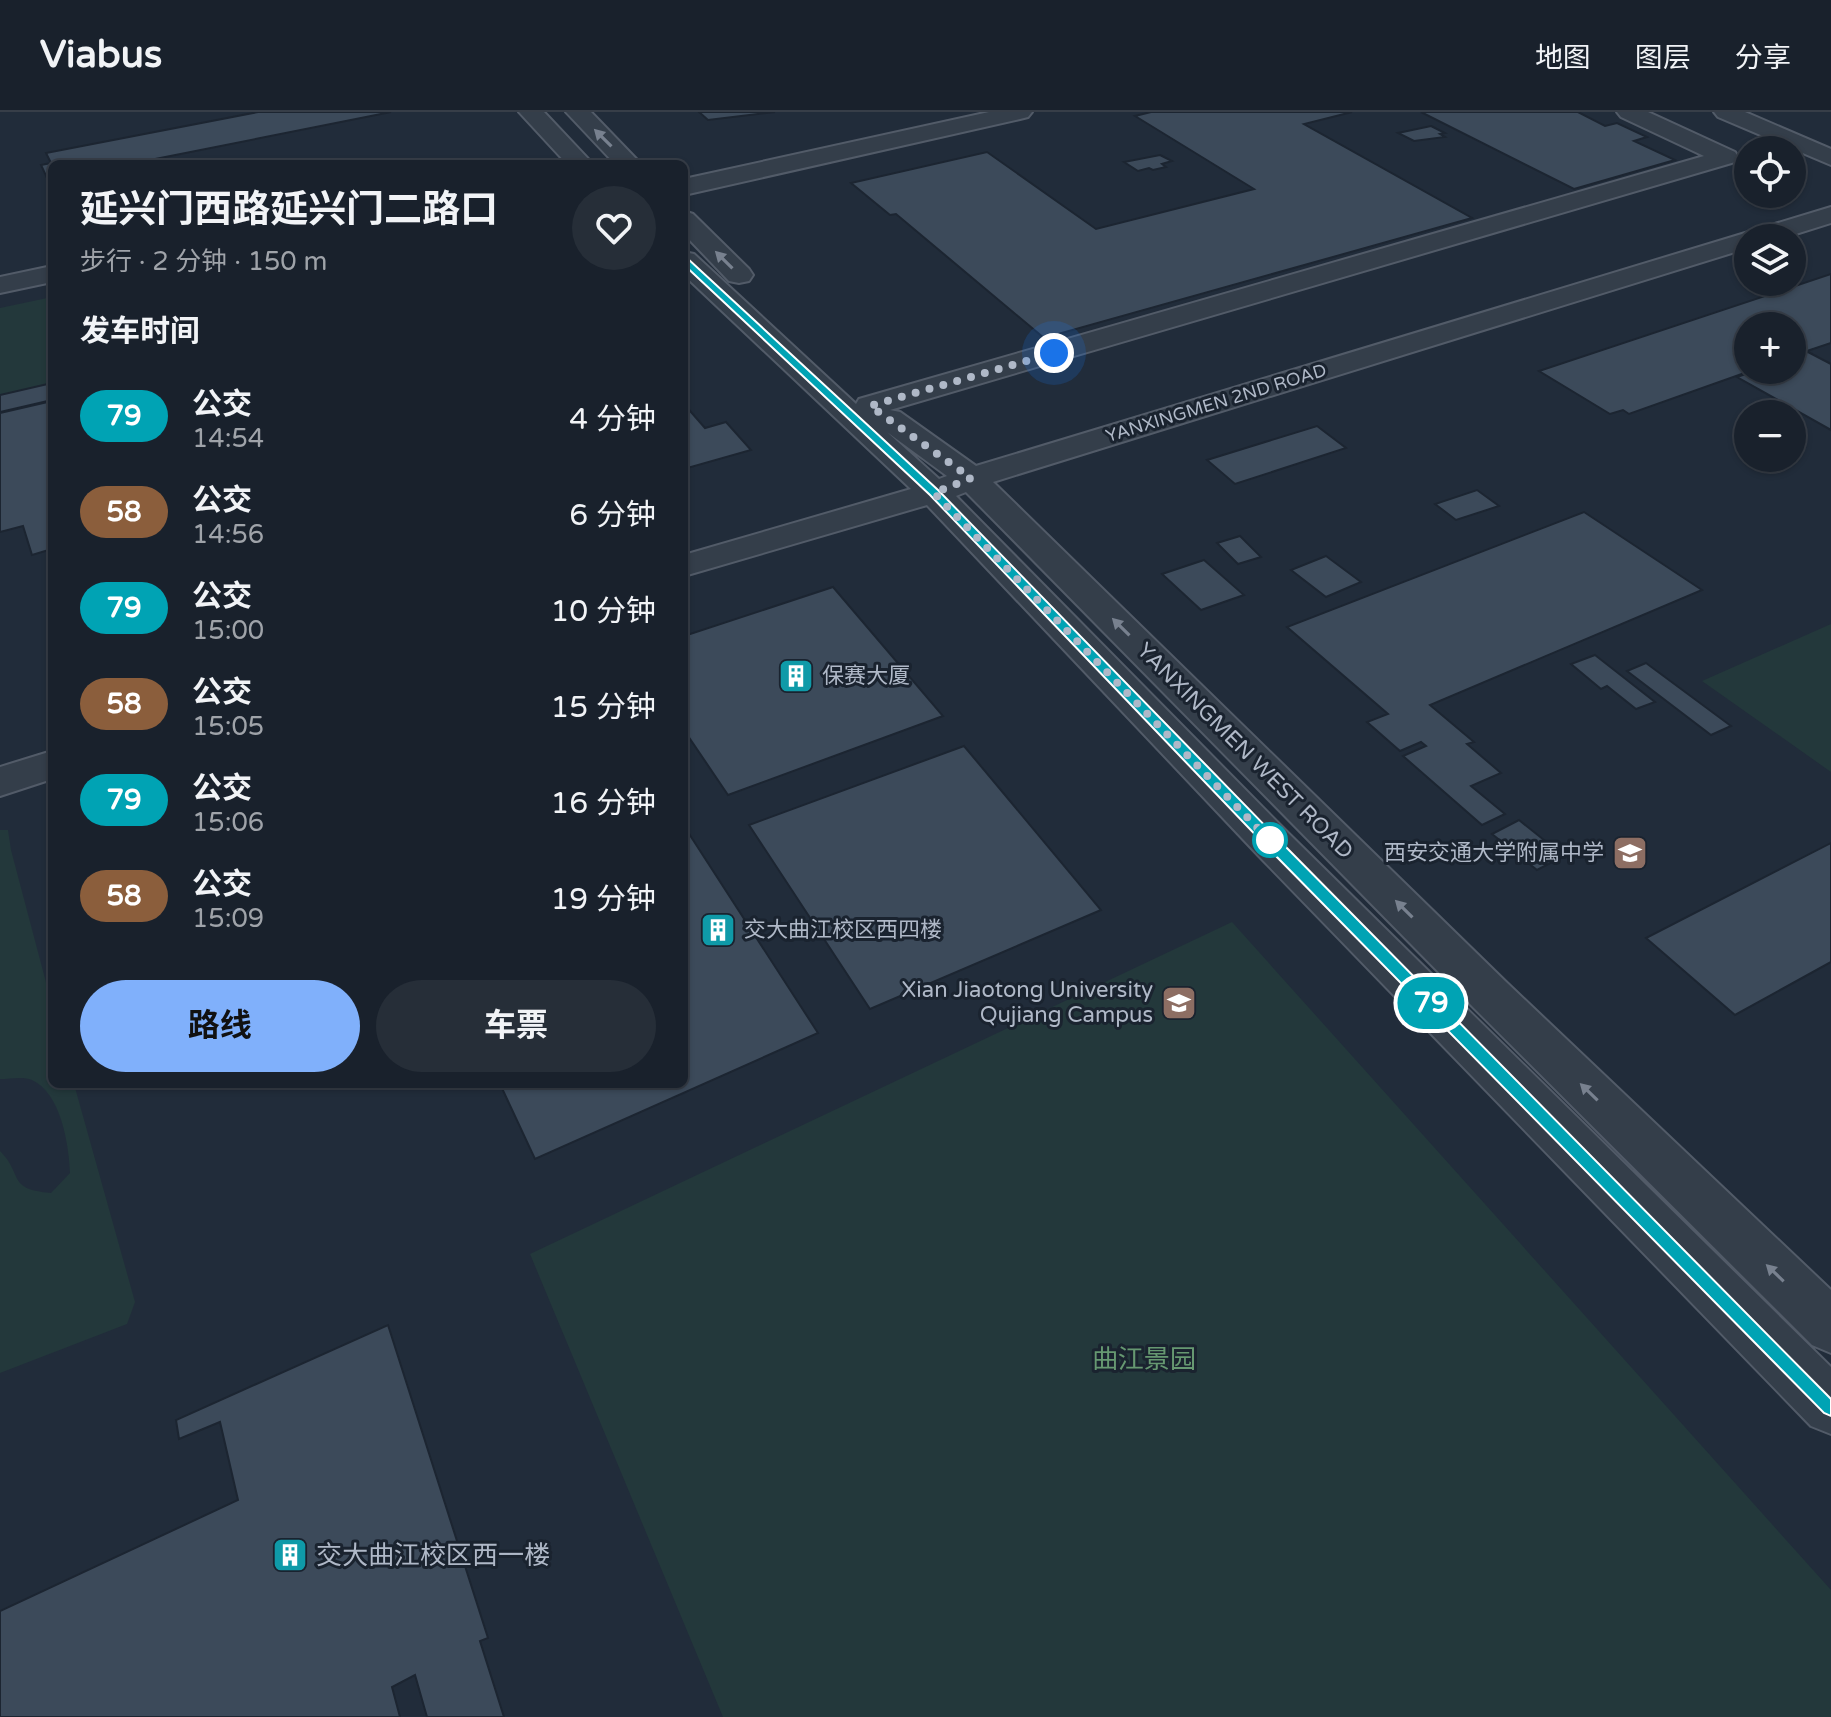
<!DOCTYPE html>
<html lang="zh">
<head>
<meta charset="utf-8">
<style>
	:root { --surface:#19212c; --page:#262e38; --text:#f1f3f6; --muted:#9fa3a9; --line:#373e48; --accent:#80b0fb }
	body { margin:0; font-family:"Varela Round","Noto Sans SC",sans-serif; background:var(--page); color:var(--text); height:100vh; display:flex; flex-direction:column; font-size:30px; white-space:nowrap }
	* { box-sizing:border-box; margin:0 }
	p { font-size:26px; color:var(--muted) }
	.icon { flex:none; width:44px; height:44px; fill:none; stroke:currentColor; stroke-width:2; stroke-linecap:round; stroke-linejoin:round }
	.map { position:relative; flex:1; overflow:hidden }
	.side { position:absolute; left:48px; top:48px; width:640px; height:928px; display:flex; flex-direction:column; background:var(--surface); border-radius:12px; box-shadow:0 2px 6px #0004,0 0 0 2px var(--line) }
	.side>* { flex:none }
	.badge { padding:0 16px; border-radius:26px; font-size:28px; line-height:52px }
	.buttons { position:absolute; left:1734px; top:24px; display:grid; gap:16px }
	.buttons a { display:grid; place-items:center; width:72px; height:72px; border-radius:50%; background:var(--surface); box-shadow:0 2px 6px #0004,0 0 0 2px var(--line); font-size:40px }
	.you { position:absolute; width:40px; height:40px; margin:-20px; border:6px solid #fff; border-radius:50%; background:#1a73e8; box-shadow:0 0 0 12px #1a73e833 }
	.map>.badge { position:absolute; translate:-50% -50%; box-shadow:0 0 0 4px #fff }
	h2 { padding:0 32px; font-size:30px; line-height:72px }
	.round { display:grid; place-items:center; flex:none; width:84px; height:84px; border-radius:42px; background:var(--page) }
	.head { display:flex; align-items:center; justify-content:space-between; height:136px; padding:0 32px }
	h1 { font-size:38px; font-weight:700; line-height:60px }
	.primary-button { display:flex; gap:16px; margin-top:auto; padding:16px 32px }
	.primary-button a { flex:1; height:92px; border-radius:48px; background:var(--accent); color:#111; font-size:32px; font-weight:700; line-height:92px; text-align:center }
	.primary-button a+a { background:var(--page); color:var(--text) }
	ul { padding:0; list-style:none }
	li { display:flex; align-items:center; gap:24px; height:96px; padding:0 32px }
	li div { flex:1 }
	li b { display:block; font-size:30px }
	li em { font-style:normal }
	li .badge { min-width:88px; font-weight:700; text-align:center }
	header { display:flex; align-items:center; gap:48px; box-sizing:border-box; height:112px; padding:0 40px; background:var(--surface); border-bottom:2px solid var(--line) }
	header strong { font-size:38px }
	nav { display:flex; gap:44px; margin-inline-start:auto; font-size:28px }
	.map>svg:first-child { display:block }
	.green { fill:#23383b }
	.building { fill:#3c4a5a; stroke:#1c2531; stroke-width:2 }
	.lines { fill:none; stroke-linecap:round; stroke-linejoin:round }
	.minor-casing { stroke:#525b68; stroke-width:4 }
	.minor { fill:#343e4a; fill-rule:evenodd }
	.oneway { fill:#78818f }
	.line { fill:#00a3b4; stroke:#fff; stroke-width:2 }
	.walk { stroke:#afb8c7; stroke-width:8; stroke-dasharray:0 14.4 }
	.stop-dot { fill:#fff; stroke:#00a3b4; stroke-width:4 }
	.labels { text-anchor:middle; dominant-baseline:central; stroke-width:6; stroke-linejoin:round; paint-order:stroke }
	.far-street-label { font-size:18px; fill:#afb8c7; stroke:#1a232f }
	.poi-label { font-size:22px; fill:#afb8c7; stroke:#1a232f; text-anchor:start }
	.street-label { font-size:22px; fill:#afb8c7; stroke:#1a232f }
	.near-park-label { font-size:26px; fill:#669871; stroke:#1a232f }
	.near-poi-label { font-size:26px; fill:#afb8c7; stroke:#1a232f; text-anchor:start }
</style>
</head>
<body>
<header>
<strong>Viabus</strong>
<nav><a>地图</a><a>图层</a><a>分享</a></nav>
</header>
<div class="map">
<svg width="1831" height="1605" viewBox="0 0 1831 1605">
	<rect width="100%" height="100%" fill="#212c3a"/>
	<g class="green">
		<polygon points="52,185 52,272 0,285 0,196"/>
		<polygon points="1831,512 1831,660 1702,569"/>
		<path d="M0,718H8L11,738L52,893V972H74L135,1190L127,1212L0,1261V1039C24,1063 6,1077 51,1081L70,1061C69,1033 61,981 32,968C23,964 10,967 0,967Z"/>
		<polygon points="1232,810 1831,1478 1831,1605 723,1605 530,1142"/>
	</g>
	<g class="building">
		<polygon points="258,0 391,0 130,52 52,52 52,68 48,68 41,53 51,51 46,41"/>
		<polygon points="699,0 775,0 708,8"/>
		<polygon points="1151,0 1352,0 1304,12 1472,106 1044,226 896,102 890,103 851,71 987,40 1096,117 1254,77 1135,4"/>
		<polygon points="1421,0 1578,0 1605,14 1617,11 1647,25 1634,29 1675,48 1574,77"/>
		<polygon points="1431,14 1445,21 1440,22 1445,25 1414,29 1398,21"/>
		<polygon points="1160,43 1172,49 1162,52 1166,55 1153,58 1149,56 1138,59 1124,50"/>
		<polygon points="1831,162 1831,231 1792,244 1792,214 1748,214 1748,258 1753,258 1629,302 1623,298 1610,302 1539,259"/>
		<polygon points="1808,240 1831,252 1831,318 1737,265 1757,258 1792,258 1792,245"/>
		<polygon points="52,271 52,288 0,300 0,283"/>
		<polygon points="52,289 52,437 32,443 23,414 0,420 0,301"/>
		<polygon points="684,292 705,316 726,310 751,338 684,357"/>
		<polygon points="1317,314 1346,336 1235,372 1207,348"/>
		<polygon points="1477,378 1499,394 1456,408 1435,392"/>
		<polygon points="1584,400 1702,478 1430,593 1474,630 1467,632 1501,661 1471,674 1505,702 1482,713 1403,644 1426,634 1421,630 1400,639 1367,610 1388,602 1287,515"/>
		<polygon points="1240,424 1261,445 1238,452 1217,431"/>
		<polygon points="1326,444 1361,470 1326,485 1291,458"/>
		<polygon points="1204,448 1244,483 1201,498 1162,462"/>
		<polygon points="833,475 943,604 728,683 684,618 684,524"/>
		<polygon points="1595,543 1655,590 1636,597 1607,574 1601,577 1571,552"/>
		<polygon points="1646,551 1731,614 1711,623 1627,559"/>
		<polygon points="964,634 1101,798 870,897 749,713"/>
		<polygon points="1519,708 1564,744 1537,758 1492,722"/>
		<polygon points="684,714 818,921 535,1047 500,972 684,972"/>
		<polygon points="1831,731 1831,850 1735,903 1646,826"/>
		<polygon points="388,1213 488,1526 480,1529 504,1605 427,1605 415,1563 392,1575 400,1605 0,1605 0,1499 238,1388 220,1310 179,1327 176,1308"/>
	</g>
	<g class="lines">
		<g class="minor-casing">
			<g id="minor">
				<polygon points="519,0 544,0 593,52 567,52"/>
				<polygon points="566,0 591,0 641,52 615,52"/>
				<polygon points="989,0 1032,0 1028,5 1020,7 684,83 684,67"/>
				<path d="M1617,0H1648L1735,40L1738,45L1735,50L890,298L900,300L976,354L1831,95V111L1783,126H1748V136L993,370L1506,870L1831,1178V1241L1812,1233L1474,896L966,380L956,384L1288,721L1831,1255V1322L1811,1314L1258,743L927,393L684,464V443L911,377L684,163V140L694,142L856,292L859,287L1704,44L1621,5ZM887,320L947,364L939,367Z"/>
				<polygon points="1714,0 1745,0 1831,37 1831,53 1718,5"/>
				<polygon points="684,99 693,102 749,157 753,163 749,169 739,171 729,169 684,122"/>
				<polygon points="52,154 52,170 0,181 0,165"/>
				<polygon points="52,639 52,667 0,684 0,655"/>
			</g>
		</g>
		<use href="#minor" class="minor"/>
	</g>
	<defs><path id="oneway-solid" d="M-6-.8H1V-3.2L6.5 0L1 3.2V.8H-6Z" transform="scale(2)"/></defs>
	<g class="oneway">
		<use href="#oneway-solid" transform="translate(603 26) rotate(-135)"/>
		<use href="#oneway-solid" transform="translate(724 148) rotate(-135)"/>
		<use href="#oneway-solid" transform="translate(1121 515) rotate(-135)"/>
		<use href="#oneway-solid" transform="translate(1404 797) rotate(-135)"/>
		<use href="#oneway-solid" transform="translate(1589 980) rotate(-136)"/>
		<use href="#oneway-solid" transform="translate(1775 1161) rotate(-136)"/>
	</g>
	<polygon class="line" points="681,146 687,146 938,378 1279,728 1831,1287 1831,1304 1824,1301 1268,736 930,383 681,150"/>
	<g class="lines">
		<polyline class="walk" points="1054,241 870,294 971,366 934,381 1273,732 1270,728"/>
	</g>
	<defs>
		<g id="building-square" transform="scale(1.8)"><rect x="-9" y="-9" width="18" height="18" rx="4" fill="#0f9aa8" stroke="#1a232f"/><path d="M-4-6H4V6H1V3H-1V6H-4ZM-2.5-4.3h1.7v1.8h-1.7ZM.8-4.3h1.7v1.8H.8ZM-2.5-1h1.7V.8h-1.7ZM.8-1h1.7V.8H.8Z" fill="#fff"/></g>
		<g id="school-square" transform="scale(1.8)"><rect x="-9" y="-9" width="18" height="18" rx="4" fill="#8d6e63" stroke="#1a232f"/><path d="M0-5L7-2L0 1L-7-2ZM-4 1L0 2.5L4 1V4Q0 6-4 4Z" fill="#fff"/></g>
		<g id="university-square" transform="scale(1.8)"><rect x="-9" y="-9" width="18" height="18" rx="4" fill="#8d6e63" stroke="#1a232f"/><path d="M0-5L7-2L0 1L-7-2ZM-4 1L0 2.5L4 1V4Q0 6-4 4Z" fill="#fff"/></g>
	</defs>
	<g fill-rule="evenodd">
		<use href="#building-square" x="796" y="564"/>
		<use href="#school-square" x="1630" y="741"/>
		<use href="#building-square" x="718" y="818"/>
		<use href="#university-square" x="1179" y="891"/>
		<use href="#building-square" x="290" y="1443"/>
	</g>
	<circle class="stop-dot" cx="1270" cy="728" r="16"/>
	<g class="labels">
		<g class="far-street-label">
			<text transform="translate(1216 291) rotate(-17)">YANXINGMEN 2ND ROAD</text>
		</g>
		<g class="poi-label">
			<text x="822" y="564">保赛大厦</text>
			<text x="1604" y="741" text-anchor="end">西安交通大学附属中学</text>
			<text x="744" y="818">交大曲江校区西四楼</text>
			<text x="1153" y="878" text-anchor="end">Xian Jiaotong University<tspan x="1153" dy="25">Qujiang Campus</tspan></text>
		</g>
		<g class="street-label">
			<text transform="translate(1245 639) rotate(45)">YANXINGMEN WEST ROAD</text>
		</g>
		<g class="near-park-label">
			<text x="1144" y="1247">曲江景园</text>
		</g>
		<g class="near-poi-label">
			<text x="316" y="1443">交大曲江校区西一楼</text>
		</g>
	</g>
</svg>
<div class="buttons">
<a><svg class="icon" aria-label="locate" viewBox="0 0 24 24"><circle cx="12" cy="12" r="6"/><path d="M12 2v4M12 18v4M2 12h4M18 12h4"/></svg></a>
<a><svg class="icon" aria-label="layers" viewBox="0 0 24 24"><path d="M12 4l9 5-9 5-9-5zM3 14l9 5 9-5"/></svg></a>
<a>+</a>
<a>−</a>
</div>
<div class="you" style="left:1054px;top:241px"></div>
<b class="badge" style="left:1431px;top:891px;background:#00a3b4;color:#fff">79</b>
<section class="side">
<div class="head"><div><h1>延兴门西路延兴门二路口</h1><p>步行 · 2 分钟 · 150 m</p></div><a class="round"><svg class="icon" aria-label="heart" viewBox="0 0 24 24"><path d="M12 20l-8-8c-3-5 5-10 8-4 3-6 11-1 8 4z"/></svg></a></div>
<h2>发车时间</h2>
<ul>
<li><span class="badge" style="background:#00a3b4;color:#fff">79</span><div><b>公交</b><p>14:54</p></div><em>4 分钟</em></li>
<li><span class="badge" style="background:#8b5e3c;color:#fff">58</span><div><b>公交</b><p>14:56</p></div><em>6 分钟</em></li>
<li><span class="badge" style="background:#00a3b4;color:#fff">79</span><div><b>公交</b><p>15:00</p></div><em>10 分钟</em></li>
<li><span class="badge" style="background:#8b5e3c;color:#fff">58</span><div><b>公交</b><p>15:05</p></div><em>15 分钟</em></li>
<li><span class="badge" style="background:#00a3b4;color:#fff">79</span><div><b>公交</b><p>15:06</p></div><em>16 分钟</em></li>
<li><span class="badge" style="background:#8b5e3c;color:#fff">58</span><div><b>公交</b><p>15:09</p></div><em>19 分钟</em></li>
</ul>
<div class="primary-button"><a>路线</a><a>车票</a></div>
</section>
</div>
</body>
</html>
